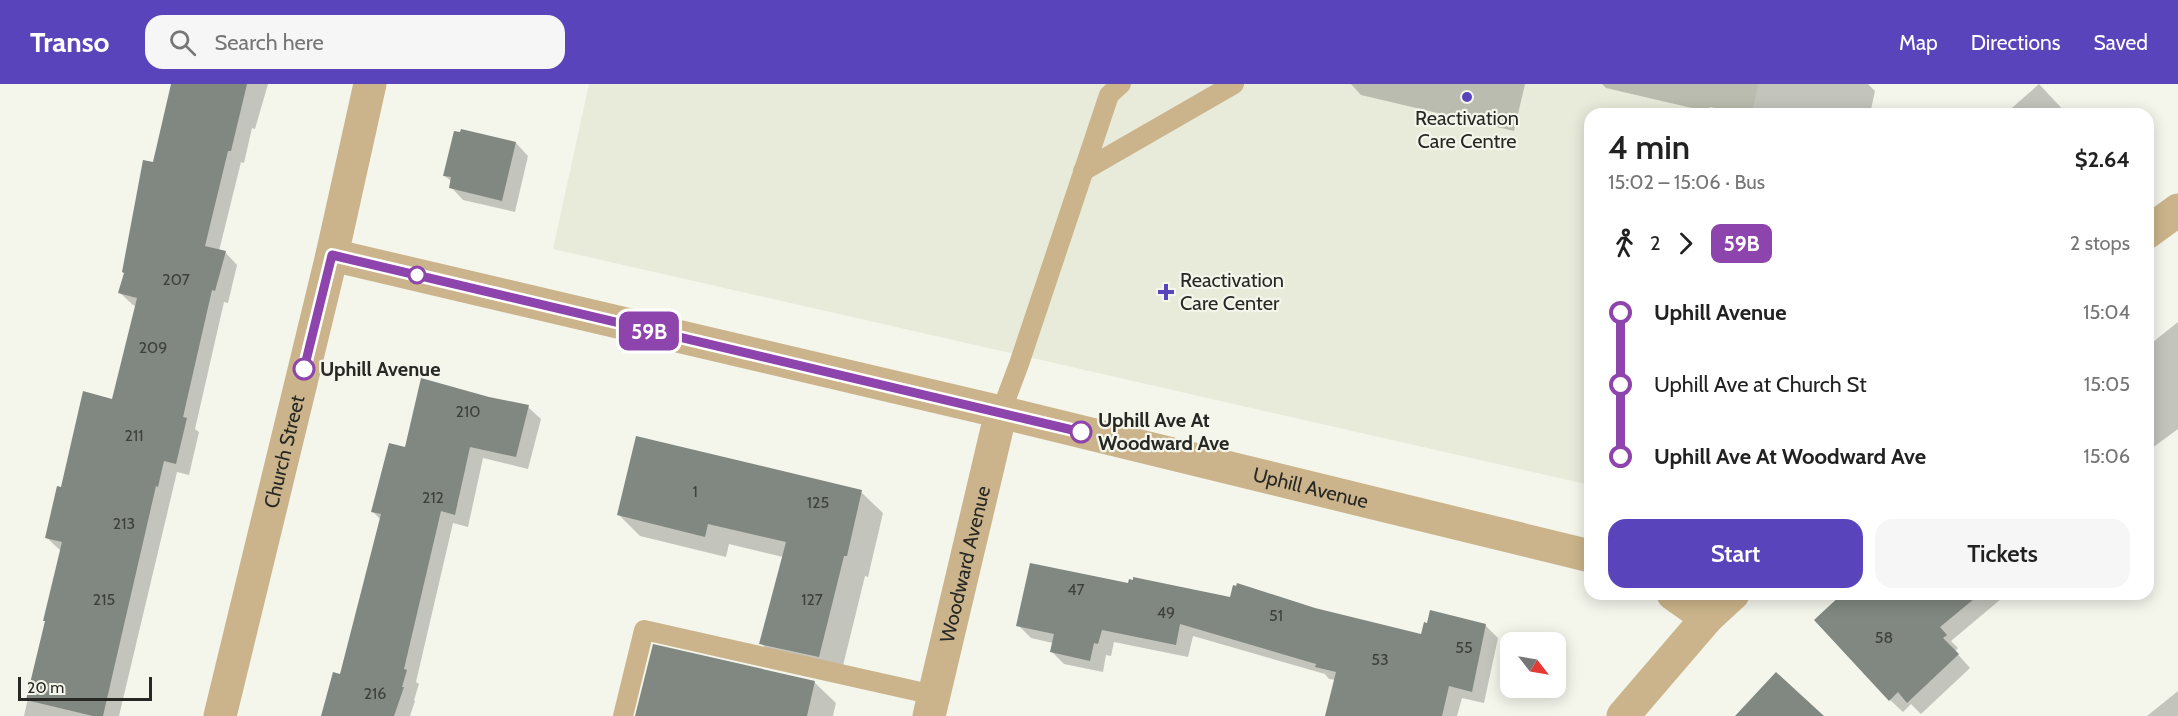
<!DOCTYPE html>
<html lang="en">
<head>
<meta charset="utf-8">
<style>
	:root { --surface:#fff; --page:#f6f6f6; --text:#222; --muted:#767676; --accent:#5a44bc }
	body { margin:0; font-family:Cabin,sans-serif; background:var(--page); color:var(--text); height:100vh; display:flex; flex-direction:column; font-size:22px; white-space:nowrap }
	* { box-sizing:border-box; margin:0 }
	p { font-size:20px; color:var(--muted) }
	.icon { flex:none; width:33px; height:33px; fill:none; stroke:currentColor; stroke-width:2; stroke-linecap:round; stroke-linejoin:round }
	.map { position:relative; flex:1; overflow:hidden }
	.panel { position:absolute; left:1584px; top:24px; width:570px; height:492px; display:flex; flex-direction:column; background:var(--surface); border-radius:18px; box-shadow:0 3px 15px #0003 }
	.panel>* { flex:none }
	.badge { padding:0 12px; border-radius:9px; font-size:21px; line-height:39px }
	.needle { width:39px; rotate:121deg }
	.buttons { position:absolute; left:1500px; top:548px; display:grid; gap:12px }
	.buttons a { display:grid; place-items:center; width:66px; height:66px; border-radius:12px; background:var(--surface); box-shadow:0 3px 15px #0003; font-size:30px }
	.scale { position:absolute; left:18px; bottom:15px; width:134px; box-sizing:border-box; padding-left:6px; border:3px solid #272824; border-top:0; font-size:16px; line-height:21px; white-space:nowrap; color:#272824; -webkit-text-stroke:4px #f4f6ec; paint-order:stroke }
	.map>.badge { position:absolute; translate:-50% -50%; box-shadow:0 0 0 3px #fff }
	.legs { display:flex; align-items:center; gap:9px; height:66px; padding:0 24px; font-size:20px }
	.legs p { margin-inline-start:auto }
	.summary { display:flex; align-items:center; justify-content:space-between; height:102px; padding:0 24px }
	h1 { font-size:33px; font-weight:600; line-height:45px }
	.primary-button { display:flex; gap:12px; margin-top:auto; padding:12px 24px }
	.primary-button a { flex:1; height:69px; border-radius:18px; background:var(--accent); color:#fff; font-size:24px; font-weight:600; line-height:69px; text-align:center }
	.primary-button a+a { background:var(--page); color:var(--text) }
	ul { padding:0 24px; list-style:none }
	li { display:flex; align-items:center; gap:21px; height:72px; font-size:22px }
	li i { display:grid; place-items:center; width:9px; height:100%; margin:0 8px; background:currentColor }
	li i::after { content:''; width:15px; height:15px; margin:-8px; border:4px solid; border-radius:50%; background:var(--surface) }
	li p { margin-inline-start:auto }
	li:first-child i { background:linear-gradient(#0000 50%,currentColor 0) }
	li:last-child i { background:linear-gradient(currentColor 50%,#0000 0) }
	header { display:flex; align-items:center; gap:36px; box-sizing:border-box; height:84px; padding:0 30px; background:var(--accent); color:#fff }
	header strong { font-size:28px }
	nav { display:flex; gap:33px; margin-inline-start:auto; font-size:21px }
	.search { width:420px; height:54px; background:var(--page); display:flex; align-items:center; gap:15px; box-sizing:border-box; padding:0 21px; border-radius:18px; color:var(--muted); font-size:22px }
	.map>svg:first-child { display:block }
	.built { fill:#e8ebda }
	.shadow { fill:#0003 }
	.building { fill:#808881 }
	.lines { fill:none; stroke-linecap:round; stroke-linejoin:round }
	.service { stroke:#cbb48b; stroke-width:20 }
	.minor { stroke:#cbb48b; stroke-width:33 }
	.tertiary { stroke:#cbb48b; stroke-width:33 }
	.line-1-casing { stroke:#fff; stroke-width:14 }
	.line-1 { stroke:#8e44ad; stroke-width:9 }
	.poi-dot { fill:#5a44bc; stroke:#f4f6ec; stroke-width:2 }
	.stop-1-dot { fill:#fff; stroke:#8e44ad; stroke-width:3 }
	.labels { text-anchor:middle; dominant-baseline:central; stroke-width:4.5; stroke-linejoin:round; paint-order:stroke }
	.number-label { font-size:16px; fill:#3d403b }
	.poi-label { font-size:20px; fill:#272824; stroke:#f4f6ec }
	.stop-label { font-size:20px; font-weight:bold; fill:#272824; stroke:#f4f6ec; text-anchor:start }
	.street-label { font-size:20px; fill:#272824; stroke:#f4f6ec }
</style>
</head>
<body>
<header>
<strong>Transo</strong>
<div class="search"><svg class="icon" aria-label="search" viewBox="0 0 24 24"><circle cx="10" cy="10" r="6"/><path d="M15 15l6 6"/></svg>Search here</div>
<nav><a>Map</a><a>Directions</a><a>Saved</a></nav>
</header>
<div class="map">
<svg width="2178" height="632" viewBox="0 0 2178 632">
	<rect width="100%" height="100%" fill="#f4f6ec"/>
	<polygon class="built" points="589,0 1758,0 1752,30 1590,30 1590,401 553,165"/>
	<g class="shadow">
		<polygon points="173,0 268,0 255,45 252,44 244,79 241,78 219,167 225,168 237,181 228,219 224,218 195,345 199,348 189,391 177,388 119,632 24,632 61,467 46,453 62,405 113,317 136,222 133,221 120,209"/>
		<polygon points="1351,0 1525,0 1514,47 1361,11"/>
		<polygon points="1602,0 1868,0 1875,7 1870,30 1743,30 1710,23 1709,28 1606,4"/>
		<polygon points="2039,0 2067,30 2005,30"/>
		<polygon points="516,59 528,72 515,128 463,116 451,103 452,98 445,92"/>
		<polygon points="2178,238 2178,345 2148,367 2148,262"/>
		<polygon points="488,315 528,323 541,335 528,385 483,374 468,443 453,439 416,598 419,600 414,616 415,617 410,632 326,632 342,592 381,436 373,428 406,365"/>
		<polygon points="861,408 883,429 868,493 865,492 840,594 782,581 761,559 783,473 729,460 726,473 640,452 619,431"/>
		<polygon points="1129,500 1314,525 1422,552 1485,541 1498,554 1484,619 1462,614 1457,632 1331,632 1336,596 1329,595 1325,590 1193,552 1188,573 1114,558 1111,572 1106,571 1103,588 1064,580 1051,567 1053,559 1031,554 1018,541"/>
		<polygon points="1844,510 2007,510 1951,557 1958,564 1955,567 1970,584 1921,630 1911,620 1903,628 1890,616"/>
		<polygon points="814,598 836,619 833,632 637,632"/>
		<polygon points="2178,607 2178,632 2147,632"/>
	</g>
	<g class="building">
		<polygon points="171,0 247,0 231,67 228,67 205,162 226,167 215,207 212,206 183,333 187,334 176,380 164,377 158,403 156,402 103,632 93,632 26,616 45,537 43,537 62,458 45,454 57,402 61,403 83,307 112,315 137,214 118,209 124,189 122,188 143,76 153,78"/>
		<polygon points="461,45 516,58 502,117 449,104 451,93 443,92 454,47 460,48"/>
		<polygon points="421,294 489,313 529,321 516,373 470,363 455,431 441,427 404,585 407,586 402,603 404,603 394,632 321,632 333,588 340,590 381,430 371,428 389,359 405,363"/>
		<polygon points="636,352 862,406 847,472 844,472 819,573 759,560 786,458 708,440 705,453 617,431"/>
		<polygon points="1030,479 1128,499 1129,495 1133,496 1133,493 1230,513 1233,501 1236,502 1237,499 1315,524 1421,550 1424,538 1427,539 1430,526 1486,540 1472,608 1449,602 1442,632 1325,632 1336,588 1315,583 1316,580 1180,540 1176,561 1102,546 1098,560 1094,559 1090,577 1050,568 1054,550 1016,542"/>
		<polygon points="1842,510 1980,510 1940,543 1947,551 1943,554 1959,570 1907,619 1898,608 1889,617 1814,536"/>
		<polygon points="653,560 815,597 807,632 635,632"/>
		<polygon points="1776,588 1824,632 1735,632"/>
	</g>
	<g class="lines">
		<g class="service">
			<polyline points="1083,87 1234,0"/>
			<polyline points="1001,328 1019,280 1109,11 1121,0"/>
			<polyline points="623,632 644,546 934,611"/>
		</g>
		<g class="minor">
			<path id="s1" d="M929,632L1001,328"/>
			<polyline points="1623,632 1707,534"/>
		</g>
		<g class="tertiary">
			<polyline points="2148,148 2178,126"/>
			<path id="s2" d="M332,171L1001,328L1590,472"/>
			<polyline points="1673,510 1707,534 1733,510"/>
			<path id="s3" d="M220,632L332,171L370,0"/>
		</g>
	</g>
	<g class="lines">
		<g class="line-1-casing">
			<polyline id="line-1" points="304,285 332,171 1081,348"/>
		</g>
		<use href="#line-1" class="line-1"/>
	</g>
	<g class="poi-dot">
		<circle cx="1467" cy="13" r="6"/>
		<path d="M1163 199h6v6h6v6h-6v6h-6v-6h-6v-6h6z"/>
	</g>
	<g class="stop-1-dot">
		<circle cx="417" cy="191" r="8"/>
		<circle cx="304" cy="285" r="10"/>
		<circle cx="1081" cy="348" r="10"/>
	</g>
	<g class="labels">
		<g class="number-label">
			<text x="176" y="195">207</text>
			<text x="153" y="263">209</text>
			<text x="468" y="327">210</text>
			<text x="134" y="351">211</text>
			<text x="695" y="407">1</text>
			<text x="433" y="413">212</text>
			<text x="818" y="418">125</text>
			<text x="124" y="439">213</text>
			<text x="1076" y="505">47</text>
			<text x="104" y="515">215</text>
			<text x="812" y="515">127</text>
			<text x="1166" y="528">49</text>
			<text x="1276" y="531">51</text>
			<text x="1884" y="553">58</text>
			<text x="1464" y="563">55</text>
			<text x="1380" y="575">53</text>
			<text x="375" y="609">216</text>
		</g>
		<g class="poi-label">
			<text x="1467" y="34">Reactivation<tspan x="1467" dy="23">Care Centre</tspan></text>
			<text x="1180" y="196" text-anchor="start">Reactivation<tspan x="1180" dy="23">Care Center</tspan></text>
		</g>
		<g class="stop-label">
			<text x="320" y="285">Uphill Avenue</text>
			<text x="1098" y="336">Uphill Ave At<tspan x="1098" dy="23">Woodward Ave</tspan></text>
		</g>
		<g class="street-label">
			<text stroke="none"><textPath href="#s3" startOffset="272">Church Street</textPath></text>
			<text stroke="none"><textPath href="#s2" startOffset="1006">Uphill Avenue</textPath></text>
			<text stroke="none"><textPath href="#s1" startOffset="156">Woodward Avenue</textPath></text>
		</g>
	</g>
</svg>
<div class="buttons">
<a><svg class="needle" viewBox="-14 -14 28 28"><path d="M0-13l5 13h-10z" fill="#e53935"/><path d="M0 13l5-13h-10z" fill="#767676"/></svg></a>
</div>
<div class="scale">20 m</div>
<b class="badge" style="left:649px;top:247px;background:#8e44ad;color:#fff">59B</b>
<section class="panel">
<div class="summary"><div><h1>4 min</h1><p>15:02 – 15:06 · Bus</p></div><b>$2.64</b></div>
<div class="legs"><svg class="icon" aria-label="walk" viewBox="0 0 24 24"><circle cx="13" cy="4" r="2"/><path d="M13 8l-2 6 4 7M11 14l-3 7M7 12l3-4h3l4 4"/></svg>2<svg class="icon" aria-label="forward" viewBox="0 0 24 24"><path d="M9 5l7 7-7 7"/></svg><b class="badge" style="background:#8e44ad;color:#fff">59B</b><p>2 stops</p></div>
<ul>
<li><i style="color:#8e44ad"></i><b>Uphill Avenue</b><p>15:04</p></li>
<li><i style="color:#8e44ad"></i><span>Uphill Ave at Church St</span><p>15:05</p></li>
<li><i style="color:#8e44ad"></i><b>Uphill Ave At Woodward Ave</b><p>15:06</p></li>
</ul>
<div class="primary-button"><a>Start</a><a>Tickets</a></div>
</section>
</div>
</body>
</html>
